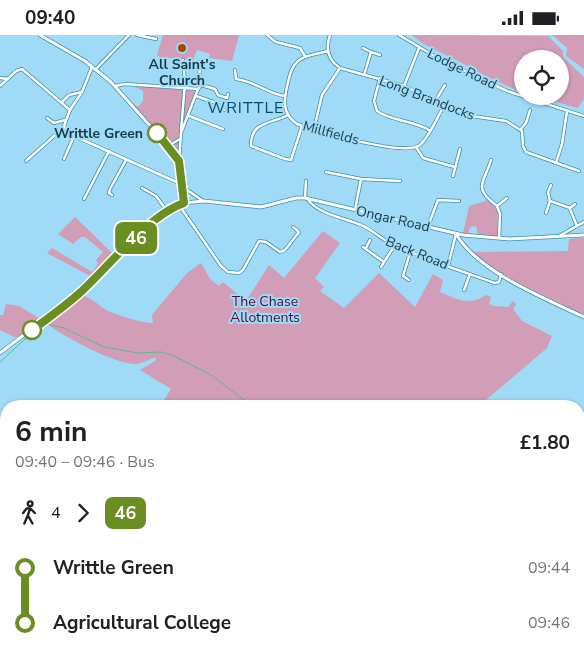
<!DOCTYPE html>
<html lang="en">
<head>
<meta charset="utf-8">
<style>
	:root { --surface:#fff; --page:#f2f2f2; --text:#202124; --muted:#757577 }
	body { margin:0; font-family:"Nunito Sans",sans-serif; background:var(--page); color:var(--text); height:100vh; display:flex; flex-direction:column; font-size:19px; white-space:nowrap }
	* { box-sizing:border-box; margin:0 }
	p { font-size:16px; color:var(--muted) }
	.icon { flex:none; width:28px; height:28px; fill:none; stroke:currentColor; stroke-width:2; stroke-linecap:round; stroke-linejoin:round }
	.map { position:relative; flex:1; overflow:hidden }
	.details { position:absolute; left:0px; top:365px; width:585px; height:260px; display:flex; flex-direction:column; background:var(--surface); border-radius:20px 20px 0 0; box-shadow:0 1px 4px #0004 }
	.details>* { flex:none }
	.badge { padding:0 10px; border-radius:8px; font-size:18px; line-height:32px }
	.tools { position:absolute; left:514px; top:15px; display:grid; gap:10px }
	.tools a { display:grid; place-items:center; width:55px; height:55px; border-radius:50%; background:var(--surface); box-shadow:0 1px 4px #0004; font-size:25px }
	.map>.badge { position:absolute; translate:-50% -50%; box-shadow:0 0 0 2px #fff }
	.legs { display:flex; align-items:center; gap:8px; height:55px; padding:0 15px; font-size:16px }
	.legs p { margin-inline-start:auto }
	.summary { display:flex; align-items:center; justify-content:space-between; height:85px; padding:0 15px }
	h1 { font-size:28px; font-weight:700; line-height:38px }
	ul { padding:0 15px; list-style:none }
	li { display:flex; align-items:center; gap:18px; height:55px; font-size:19px }
	li i { display:grid; place-items:center; width:8px; height:100%; margin:0 6px; background:currentColor }
	li i::after { content:''; width:12px; height:12px; margin:-6px; border:4px solid; border-radius:50%; background:var(--surface) }
	li p { margin-inline-start:auto }
	li:first-child i { background:linear-gradient(#0000 50%,currentColor 0) }
	li:last-child i { background:linear-gradient(currentColor 50%,#0000 0) }
	.status { display:flex; justify-content:space-between; align-items:center; height:35px; padding:0 25px; background:var(--surface); direction:ltr }
	.status svg { height:14px; fill:currentColor }
	.map>svg:first-child { display:block }
	.green { fill:#d19db7 }
	.lines { fill:none; stroke-linecap:round; stroke-linejoin:round }
	.stream { stroke:#5fb797; stroke-width:1 }
	.river { stroke:#5fb797; stroke-width:5 }
	.minor-casing { stroke:#3e8dad; stroke-width:4 }
	.tertiary-casing { stroke:#3e8dad; stroke-width:4.5 }
	.primary-casing { stroke:#fff; stroke-width:5 }
	.minor { stroke:#fff; stroke-width:2.5 }
	.tertiary { stroke:#fff; stroke-width:3 }
	.primary { stroke:#86c1d7; stroke-width:4 }
	.line-1-casing { stroke:#fff; stroke-width:11 }
	.line-1 { stroke:#6b8e23; stroke-width:8 }
	.poi-dot { fill:#a94800; stroke:#9fdbf7; stroke-width:2 }
	.stop-1-dot { fill:#fff; stroke:#6b8e23; stroke-width:2.5 }
	.labels { text-anchor:middle; dominant-baseline:central; stroke-width:4; stroke-linejoin:round; paint-order:stroke }
	.poi-label { font-size:14px; font-weight:bold; fill:#183946; stroke:#9fdbf7 }
	.street-label { font-size:14px; fill:#183946; stroke:#9fdbf7 }
	.stop-label { font-size:14px; font-weight:bold; fill:#183946; stroke:#9fdbf7; text-anchor:end }
	.park-label { font-size:14px; fill:#4c0c34; stroke:#9fdbf7 }
	.quarter-label { font-size:16px; letter-spacing:1px; fill:#054a61; stroke:#9fdbf7 }
</style>
</head>
<body>
<div class="status"><b>09:40</b><svg viewBox="0 0 49 12"><path d="M0 12V9h3v3zM5 12V6h3v6zM10 12V3h3v9zM15 12V0h3v12zM26 1h20v11H26zM47 4h2v5h-2z"/></svg></div>
<div class="map">
<svg width="584" height="625" viewBox="0 0 584 625">
	<rect width="100%" height="100%" fill="#9fdbf7"/>
	<g class="green">
		<polygon points="163,0 239,0 232,26 209,23 210,19 197,15 193,25 160,22 157,20"/>
		<path d="M412,0L548,1L563,16V22L584,42V64L578,73L535,61H560V24H522V57C497,48 476,35 452,23C435,14 427,13 412,0Z"/>
		<polygon points="552,0 584,0 584,34 566,21 567,13"/>
		<polygon points="136,51 194,56 195,59 183,91 180,91 179,120 134,71 133,68 138,72 143,66 143,56 135,52"/>
		<polygon points="488,165 497,174 498,202 478,200 476,191 470,192 468,199 463,198 469,171"/>
		<polygon points="75,182 112,218 92,242 47,218 52,213 92,237 98,229 96,225 103,217 85,202 81,202 73,209 58,199"/>
		<path d="M323,196L340,208L315,243L324,252L320,256L344,273L379,238L415,272L433,239L443,245L440,257C458,265 470,271 486,260L491,262L489,269L494,271L508,272L513,266L516,269L513,274L522,286L552,301L547,313L479,371H160L171,354L140,335L155,326L156,322C150,324 143,328 137,329C115,330 65,302 47,289L82,260C92,263 98,270 106,275C116,280 143,288 153,288L152,280L187,238L201,228L210,244L219,251L223,247L246,266L269,230L284,243Z"/>
		<path d="M584,203V282C544,263 506,246 472,217L568,216L569,204Z"/>
		<polygon points="6,269 19,271 42,285 21,301 14,302 0,295 0,280 3,280"/>
		<polygon points="0,510 6,514 6,619 266,619 288,625 25,625 18,619 9,625 0,625"/>
	</g>
	<g class="lines">
		<g class="stream">
			<polyline points="0,327 25,304 47,289 64,293 104,312 138,318 162,317 174,321 211,340 252,371"/>
			<polyline points="579,474 584,471"/>
			<polyline points="170,619 178,625"/>
		</g>
		<g class="river">
			<polyline points="0,515 2,517 0,522"/>
			<polyline points="4,625 7,619"/>
		</g>
		<g class="minor-casing">
			<g id="minor">
				<polyline points="137,0 156,4"/>
				<polyline points="267,0 276,7 300,13 305,21"/>
				<path d="M330,0C325,14 328,25 340,33L404,51L465,80L506,86L522,96L523,111L526,117L579,136"/>
				<polyline points="399,0 436,22 507,56 584,81"/>
				<polyline points="363,13 371,17 364,40"/>
				<path d="M328,16C318,19 306,19 298,26C292,31 290,39 288,47C284,64 281,78 297,89C316,96 405,122 420,110C430,101 437,82 444,71"/>
				<polyline points="371,17 380,20"/>
				<polyline points="95,35 129,0"/>
				<path d="M235,35L236,44C254,46 267,58 284,61"/>
				<polyline points="0,43 7,44"/>
				<path d="M380,43L374,66L377,76C390,86 413,85 429,95"/>
				<polyline points="201,50 199,41 201,26"/>
				<polyline points="0,51 16,36 22,34 70,75"/>
				<polyline points="115,51 125,49 198,54"/>
				<polyline points="404,51 419,13"/>
				<polyline points="198,54 201,50 215,54 218,60 227,63 228,59"/>
				<polyline points="196,61 216,68 224,75"/>
				<polyline points="436,65 445,50"/>
				<polyline points="62,67 69,60 82,57"/>
				<path d="M288,80C272,89 250,86 251,111L285,124L291,125L302,91"/>
				<polyline points="189,81 223,94"/>
				<polyline points="47,83 54,88 65,85"/>
				<polyline points="64,91 70,75 82,57 92,32"/>
				<polyline points="64,92 74,101 181,149"/>
				<polyline points="314,94 322,60 340,33"/>
				<polyline points="521,94 526,88 530,75"/>
				<polyline points="181,96 185,48 183,25"/>
				<polyline points="168,111 180,104"/>
				<polyline points="416,112 423,123 455,132"/>
				<polyline points="64,124 74,101"/>
				<path d="M491,125C484,149 472,152 497,171"/>
				<polyline points="26,126 64,92"/>
				<polyline points="179,126 181,98 198,54"/>
				<polyline points="556,128 562,109 567,76"/>
				<polyline points="326,137 361,144 400,146"/>
				<polyline points="453,141 460,114"/>
				<polyline points="183,152 203,166"/>
				<polyline points="142,153 156,161 167,176"/>
				<polyline points="112,160 109,158 110,154 126,125"/>
				<polyline points="305,163 306,146"/>
				<path d="M307,163C316,179 345,183 361,190C373,195 382,205 394,210C427,225 461,236 495,248L499,247L501,239"/>
				<polyline points="84,164 109,116"/>
				<polyline points="550,166 548,157 551,150"/>
				<polyline points="179,170 221,231 228,237 239,238 243,235 259,206 266,207 280,217 285,215 299,197 293,192"/>
				<polyline points="570,174 577,191"/>
				<polyline points="355,175 361,144"/>
				<polyline points="546,178 550,166 570,173 575,169"/>
				<polyline points="428,191 438,165 459,166"/>
				<polyline points="559,201 584,187"/>
				<polyline points="499,203 500,179 497,171 507,163"/>
				<polyline points="363,212 384,227 395,210"/>
				<polyline points="366,213 370,205"/>
				<polyline points="448,231 456,199"/>
				<polyline points="381,232 384,227"/>
				<polyline points="409,245 403,241 410,218"/>
				<polyline points="464,255 470,239"/>
				<polyline points="0,457 6,462"/>
				<polyline points="579,546 584,543"/>
				<polyline points="147,619 147,625"/>
				<polyline points="274,619 292,625"/>
				<polyline points="348,625 380,619"/>
			</g>
		</g>
		<g class="tertiary-casing">
			<g id="tertiary">
				<polyline points="40,0 85,26 111,47 168,111 181,130 181,146 184,168"/>
				<path d="M456,199C478,237 546,264 584,282"/>
				<polyline points="0,318 82,256 131,206 174,172 184,168 204,166 261,172 296,163 305,163 463,200 509,204 584,200"/>
			</g>
		</g>
		<g class="primary-casing">
			<g id="primary">
				<polyline points="0,611 6,615"/>
				<polyline points="12,619 19,625"/>
			</g>
		</g>
		<use href="#minor" class="minor"/>
		<use href="#tertiary" class="tertiary"/>
		<use href="#primary" class="primary"/>
	</g>
	<g class="lines">
		<g class="line-1-casing">
			<path id="line-1" d="M32,295C50,282 68,269 83,255C111,229 149,180 184,168L179,126L157,98"/>
		</g>
		<use href="#line-1" class="line-1"/>
	</g>
	<circle class="poi-dot" cx="182" cy="13" r="5"/>
	<g class="stop-1-dot">
		<circle cx="157" cy="98" r="9"/>
		<circle cx="32" cy="295" r="9"/>
	</g>
	<g class="labels">
		<g class="poi-label">
			<text x="182" y="29">All Saint's<tspan x="182" dy="16">Church</tspan></text>
		</g>
		<g class="street-label">
			<text transform="translate(462 34) rotate(26)">Lodge Road</text>
			<text transform="translate(427 63) rotate(21)">Long Brandocks</text>
			<text transform="translate(331 98) rotate(15)">Millfields</text>
			<text transform="translate(393 184) rotate(13)">Ongar Road</text>
			<text transform="translate(417 218) rotate(22)">Back Road</text>
		</g>
		<g class="stop-label">
			<text x="143" y="98">Writtle Green</text>
		</g>
		<g class="park-label">
			<text x="265" y="266">The Chase<tspan x="265" dy="16">Allotments</tspan></text>
		</g>
		<g class="quarter-label">
			<text x="246" y="73">WRITTLE</text>
		</g>
	</g>
</svg>
<div class="tools">
<a><svg class="icon" aria-label="locate" viewBox="0 0 24 24"><circle cx="12" cy="12" r="6"/><path d="M12 2v4M12 18v4M2 12h4M18 12h4"/></svg></a>
</div>
<b class="badge" style="left:136px;top:203px;background:#6b8e23;color:#fff">46</b>
<section class="details">
<div class="summary"><div><h1>6 min</h1><p>09:40 – 09:46 · Bus</p></div><b>£1.80</b></div>
<div class="legs"><svg class="icon" aria-label="walk" viewBox="0 0 24 24"><circle cx="13" cy="4" r="2"/><path d="M13 8l-2 6 4 7M11 14l-3 7M7 12l3-4h3l4 4"/></svg>4<svg class="icon" aria-label="forward" viewBox="0 0 24 24"><path d="M9 5l7 7-7 7"/></svg><b class="badge" style="background:#6b8e23;color:#fff">46</b></div>
<ul>
<li><i style="color:#6b8e23"></i><b>Writtle Green</b><p>09:44</p></li>
<li><i style="color:#6b8e23"></i><b>Agricultural College</b><p>09:46</p></li>
</ul>
</section>
</div>
</body>
</html>
